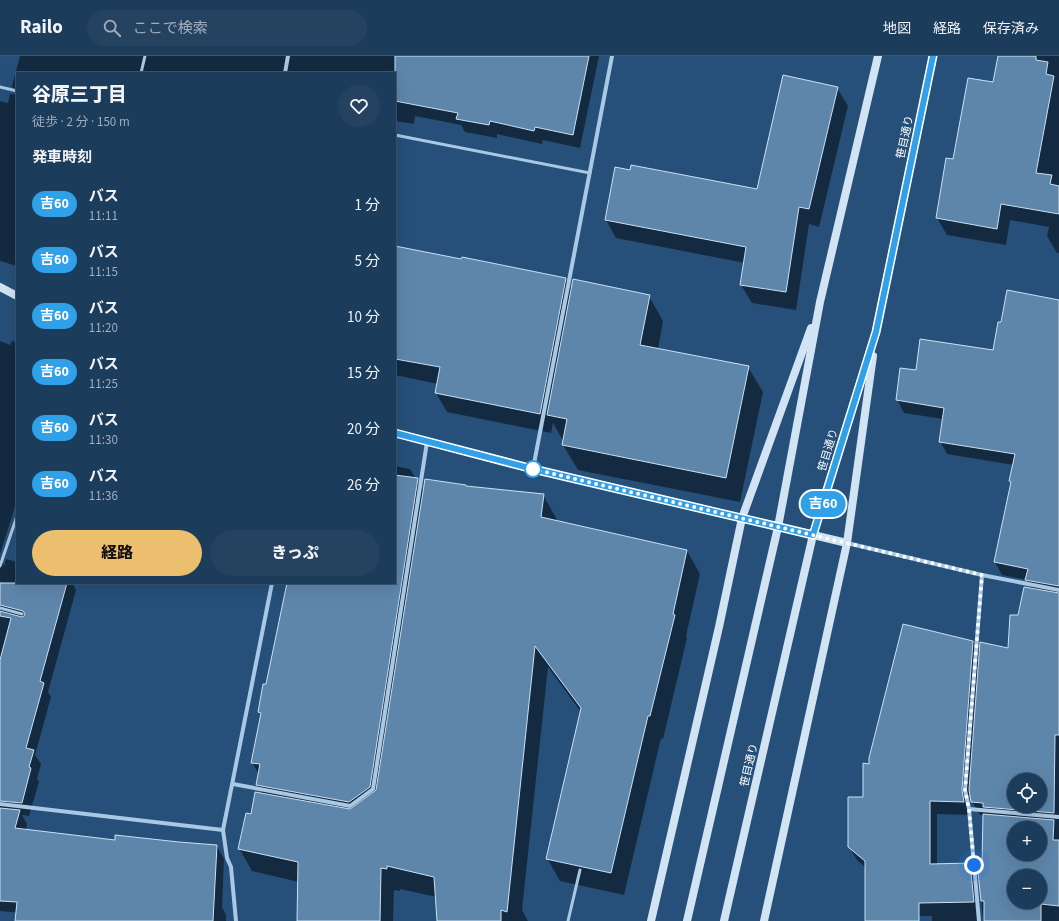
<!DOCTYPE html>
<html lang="ja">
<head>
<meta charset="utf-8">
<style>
	:root { --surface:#1c3c5b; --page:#254361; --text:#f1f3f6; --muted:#a0adbb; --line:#3a5671; --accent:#ecbf6e }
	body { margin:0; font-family:"Source Sans 3","Noto Sans JP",sans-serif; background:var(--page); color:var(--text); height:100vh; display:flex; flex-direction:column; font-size:15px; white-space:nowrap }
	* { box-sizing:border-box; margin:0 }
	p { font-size:13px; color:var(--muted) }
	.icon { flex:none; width:22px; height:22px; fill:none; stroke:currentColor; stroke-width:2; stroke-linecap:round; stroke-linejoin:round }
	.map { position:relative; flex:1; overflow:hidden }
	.panel { position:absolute; left:16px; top:16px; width:380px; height:512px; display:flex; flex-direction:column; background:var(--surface); border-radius:0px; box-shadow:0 4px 16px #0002,0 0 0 1px var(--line) }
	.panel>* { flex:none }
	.badge { padding:0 8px; border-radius:13px; font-size:14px; line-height:26px }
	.tools { position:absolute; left:1007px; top:717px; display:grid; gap:8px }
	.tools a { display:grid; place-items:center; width:40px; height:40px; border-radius:50%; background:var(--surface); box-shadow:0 4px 16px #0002,0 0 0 1px var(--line); font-size:20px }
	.you { position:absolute; width:20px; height:20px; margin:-10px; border:3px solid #fff; border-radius:50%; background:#1a73e8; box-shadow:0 0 0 6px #1a73e833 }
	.map>.badge { position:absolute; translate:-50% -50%; box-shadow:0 0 0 2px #fff }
	h2 { padding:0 16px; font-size:15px; line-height:36px }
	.round { display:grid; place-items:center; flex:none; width:42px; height:42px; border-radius:21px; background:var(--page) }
	.headline { display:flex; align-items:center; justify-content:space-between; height:68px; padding:0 16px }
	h1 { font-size:19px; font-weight:800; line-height:30px }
	.cta { display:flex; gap:8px; margin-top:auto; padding:8px 16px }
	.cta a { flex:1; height:46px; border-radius:24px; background:var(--accent); color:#111; font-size:16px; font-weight:800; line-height:46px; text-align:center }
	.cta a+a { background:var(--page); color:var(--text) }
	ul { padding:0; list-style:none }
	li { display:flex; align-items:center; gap:12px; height:56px; padding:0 16px }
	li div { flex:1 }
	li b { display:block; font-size:15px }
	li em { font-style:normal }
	li .badge { min-width:44px; font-weight:700; text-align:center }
	header { display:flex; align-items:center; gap:24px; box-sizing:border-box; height:56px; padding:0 20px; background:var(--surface); border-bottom:1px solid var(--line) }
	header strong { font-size:19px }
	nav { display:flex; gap:22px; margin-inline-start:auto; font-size:14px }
	.search { width:280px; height:36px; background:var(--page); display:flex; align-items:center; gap:10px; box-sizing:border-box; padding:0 14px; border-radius:22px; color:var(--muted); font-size:15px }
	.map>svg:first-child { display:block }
	.shadow { fill:#0007; fill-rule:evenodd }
	.building { fill:#5e86ab; stroke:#cbe0f3; fill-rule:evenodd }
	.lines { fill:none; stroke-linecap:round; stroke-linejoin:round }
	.lane { stroke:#a9c8e3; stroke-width:3 }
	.street { stroke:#a9c8e3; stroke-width:4 }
	.secondary { stroke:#d2e3f4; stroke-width:8 }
	.line-casing { stroke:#fff; stroke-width:9 }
	.line { stroke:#30a0e9; stroke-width:6 }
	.walk { stroke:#fff; stroke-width:4; stroke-dasharray:0 7.2 }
	.stop-dot { fill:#fff; stroke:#30a0e9; stroke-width:2 }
	.labels { text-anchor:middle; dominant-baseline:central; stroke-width:3.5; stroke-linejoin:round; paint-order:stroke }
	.street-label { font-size:11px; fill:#fff; stroke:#265079 }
</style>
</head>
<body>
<header>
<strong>Railo</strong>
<div class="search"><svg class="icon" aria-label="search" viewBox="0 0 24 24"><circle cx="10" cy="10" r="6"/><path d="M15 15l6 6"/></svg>ここで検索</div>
<nav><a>地図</a><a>経路</a><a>保存済み</a></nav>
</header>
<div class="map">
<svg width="1059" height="865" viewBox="0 0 1059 865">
	<rect width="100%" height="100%" fill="#265079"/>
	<g class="shadow">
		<polygon points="20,0 599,0 580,92 543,84 542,88 497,78 497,82 465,76 461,69 415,60 414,68 395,65 395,17 17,17 17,39 12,30"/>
		<polygon points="999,0 1059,0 1059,197 1057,197 1047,180 1049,171 1010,164 1006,189 947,179 937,162 954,104 994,28"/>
		<polygon points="837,32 848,50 819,171 809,168 796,254 752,247 741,229 745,207 616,182 606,164 757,134"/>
		<polygon points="10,38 17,39 17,210 0,205 0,45 8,47"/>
		<polygon points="395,191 565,223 572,234 649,240 663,265 658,293 748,311 763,336 740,446 578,414 563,389 564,384 562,383 553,367 551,377 447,356 436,337 438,328 395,319"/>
		<path d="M1059,245V865H983L978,808H983L984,759H980L972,746L969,736L968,748L971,759L937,758V809L970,808L977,821L981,865H932V860H874L866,812L857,804L849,791L864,742L870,709L973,586L980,599L1009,593L1019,560L1032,533L1027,524L1002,519L995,506L1011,427L1010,425L1014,409L947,398L940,385L943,363L904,357L897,343L916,316L993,296ZM1014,724H1040V750H1014ZM1014,772H1040V798H1014ZM1014,820H1040V846H1014Z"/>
		<polygon points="0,285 10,289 12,285 17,286 17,451 15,451 0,498"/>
		<polygon points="395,410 410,413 424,435 466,431 543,439 556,462 556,466 687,495 700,518 686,580 687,582 663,683 661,682 624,839 560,825 547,802 581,656 548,611 522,854 528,865 438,865 437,841 400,833 400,835 394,834 393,865 298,865 299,826 252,815 239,792 263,738 257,729 258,717 252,706 261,660 259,656 267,629 288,527 395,527"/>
		<polygon points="0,502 4,510 6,503 17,506 17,527 72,527 76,534 48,636 51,641 35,699 41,708 37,723 39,726 29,760 22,759 27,768 26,774 115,785 217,790 224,803 222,851 226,859 226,865 66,865 67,861 0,855"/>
	</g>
	<g class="building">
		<polygon points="395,0 589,0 573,79 535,71 534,75 490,65 489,69 456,63 458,57 395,45"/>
		<polygon points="998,0 1036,0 1036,4 1048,6 1046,18 1054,20 1036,117 1052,119 1050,128 1059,130 1059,158 1001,148 997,173 936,162 946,102 953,103 968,22 993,26"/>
		<polygon points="783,19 838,31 809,153 799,151 786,236 740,229 746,191 605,164 615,111 630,114 631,109 757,133"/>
		<polygon points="395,190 461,203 462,201 566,222 540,358 435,337 440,311 395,303"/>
		<polygon points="573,223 650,239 640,289 749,310 726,422 562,389 567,363 547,359"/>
		<polygon points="1007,234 1059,244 1059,530 1025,524 1028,513 994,506 1011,426 1009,425 1015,398 939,386 944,352 896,344 900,312 916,314 920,283 993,294 998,266 1001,266"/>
		<polygon points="395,419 418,422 370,731 349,746 256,729 260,708 251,707 261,657 258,656 263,628 266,628 287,527 395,527"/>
		<polygon points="425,423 466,429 466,430 544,438 541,461 687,494 673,558 675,559 650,660 648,660 611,817 546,803 581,652 535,590 507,856 501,854 501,865 437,865 434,821 387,810 387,813 381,812 380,865 297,865 298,806 238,793 246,757 251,758 255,736 350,753 376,734"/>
		<polygon points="0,527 67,527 40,625 44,627 26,692 34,694 29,711 31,712 22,747 0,745 0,604 11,562 0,560 0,555 22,561 24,560 25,558 23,555 0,549"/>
		<path d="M1024,531L1059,537V679H1055L1054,757L983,751V747L971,746L969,734L980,586L1008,592L1010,559H1018ZM1014,724H1040V750H1014Z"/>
		<polygon points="903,568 973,585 962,734 964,746 930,745 930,808 970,807 974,846 919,847 919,865 865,865 865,805 848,791 848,741 863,741 863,707 869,708 869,702"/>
		<polygon points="0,752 20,754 15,772 115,784 115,779 179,786 217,789 213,865 15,865 17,846 0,845"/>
		<path d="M983,758L1054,764L1053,784H1059V850L1041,848V865H984V845H981L977,807H982ZM1014,772H1040V798H1014ZM1014,820H1040V846H1014Z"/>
	</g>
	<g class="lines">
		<g class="lane">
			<polyline points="141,17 145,0"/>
			<polyline points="0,31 17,35"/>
			<polyline points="395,79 590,117"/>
			<polyline points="0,510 17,460"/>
			<polyline points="0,552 22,558"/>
			<polyline points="568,865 580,814"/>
		</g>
		<g class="street">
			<polyline points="285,17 288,0"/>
			<polyline points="533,413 612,0"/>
			<polyline points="847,487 982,519 1059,534"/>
			<polyline points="233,728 350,750 373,733 427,386"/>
			<polyline points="0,748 223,774"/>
			<polyline points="969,753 1059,761"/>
			<polyline points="236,865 231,811 227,802 223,774 272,527"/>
			<polyline points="979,865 969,753 965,734 982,519"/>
		</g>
		<g class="secondary">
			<polyline points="0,231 17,240"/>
			<polyline points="395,377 533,413 847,487"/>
			<polyline points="651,865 719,571 742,462 811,272"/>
			<polyline points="687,865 778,471 820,246 878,0"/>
			<polyline points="724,865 813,479 876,276 933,0"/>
			<polyline points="764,865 847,487 873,300"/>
		</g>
	</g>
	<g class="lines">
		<g class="line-casing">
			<polyline id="line" points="395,377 533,413 813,479 876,276 933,0"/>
		</g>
		<use href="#line" class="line"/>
		<polyline class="walk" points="533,413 982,519 965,734 969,753 974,809"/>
	</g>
	<circle class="stop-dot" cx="533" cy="413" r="8"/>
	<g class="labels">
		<g class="street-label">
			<text transform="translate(905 81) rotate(-78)">笹目通り</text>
			<text transform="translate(828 394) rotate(-73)">笹目通り</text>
			<text transform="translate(749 709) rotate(-77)">笹目通り</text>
		</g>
	</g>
</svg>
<div class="tools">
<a><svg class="icon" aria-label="locate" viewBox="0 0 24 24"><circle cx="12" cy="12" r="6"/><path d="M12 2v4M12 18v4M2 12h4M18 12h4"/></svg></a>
<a>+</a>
<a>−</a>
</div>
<div class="you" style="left:974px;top:809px"></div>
<b class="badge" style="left:823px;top:448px;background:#30a0e9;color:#fff">吉60</b>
<section class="panel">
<div class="headline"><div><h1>谷原三丁目</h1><p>徒歩 · 2 分 · 150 m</p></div><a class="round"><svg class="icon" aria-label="heart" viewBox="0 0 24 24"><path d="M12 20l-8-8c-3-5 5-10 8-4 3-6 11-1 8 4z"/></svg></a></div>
<h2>発車時刻</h2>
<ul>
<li><span class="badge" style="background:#30a0e9;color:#fff">吉60</span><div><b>バス</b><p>11:11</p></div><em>1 分</em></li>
<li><span class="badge" style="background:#30a0e9;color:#fff">吉60</span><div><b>バス</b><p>11:15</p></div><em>5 分</em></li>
<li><span class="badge" style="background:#30a0e9;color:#fff">吉60</span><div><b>バス</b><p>11:20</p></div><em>10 分</em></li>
<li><span class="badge" style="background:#30a0e9;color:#fff">吉60</span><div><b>バス</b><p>11:25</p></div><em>15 分</em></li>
<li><span class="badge" style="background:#30a0e9;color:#fff">吉60</span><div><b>バス</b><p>11:30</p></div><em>20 分</em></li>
<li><span class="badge" style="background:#30a0e9;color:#fff">吉60</span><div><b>バス</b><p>11:36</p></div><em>26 分</em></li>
</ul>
<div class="cta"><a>経路</a><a>きっぷ</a></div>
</section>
</div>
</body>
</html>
